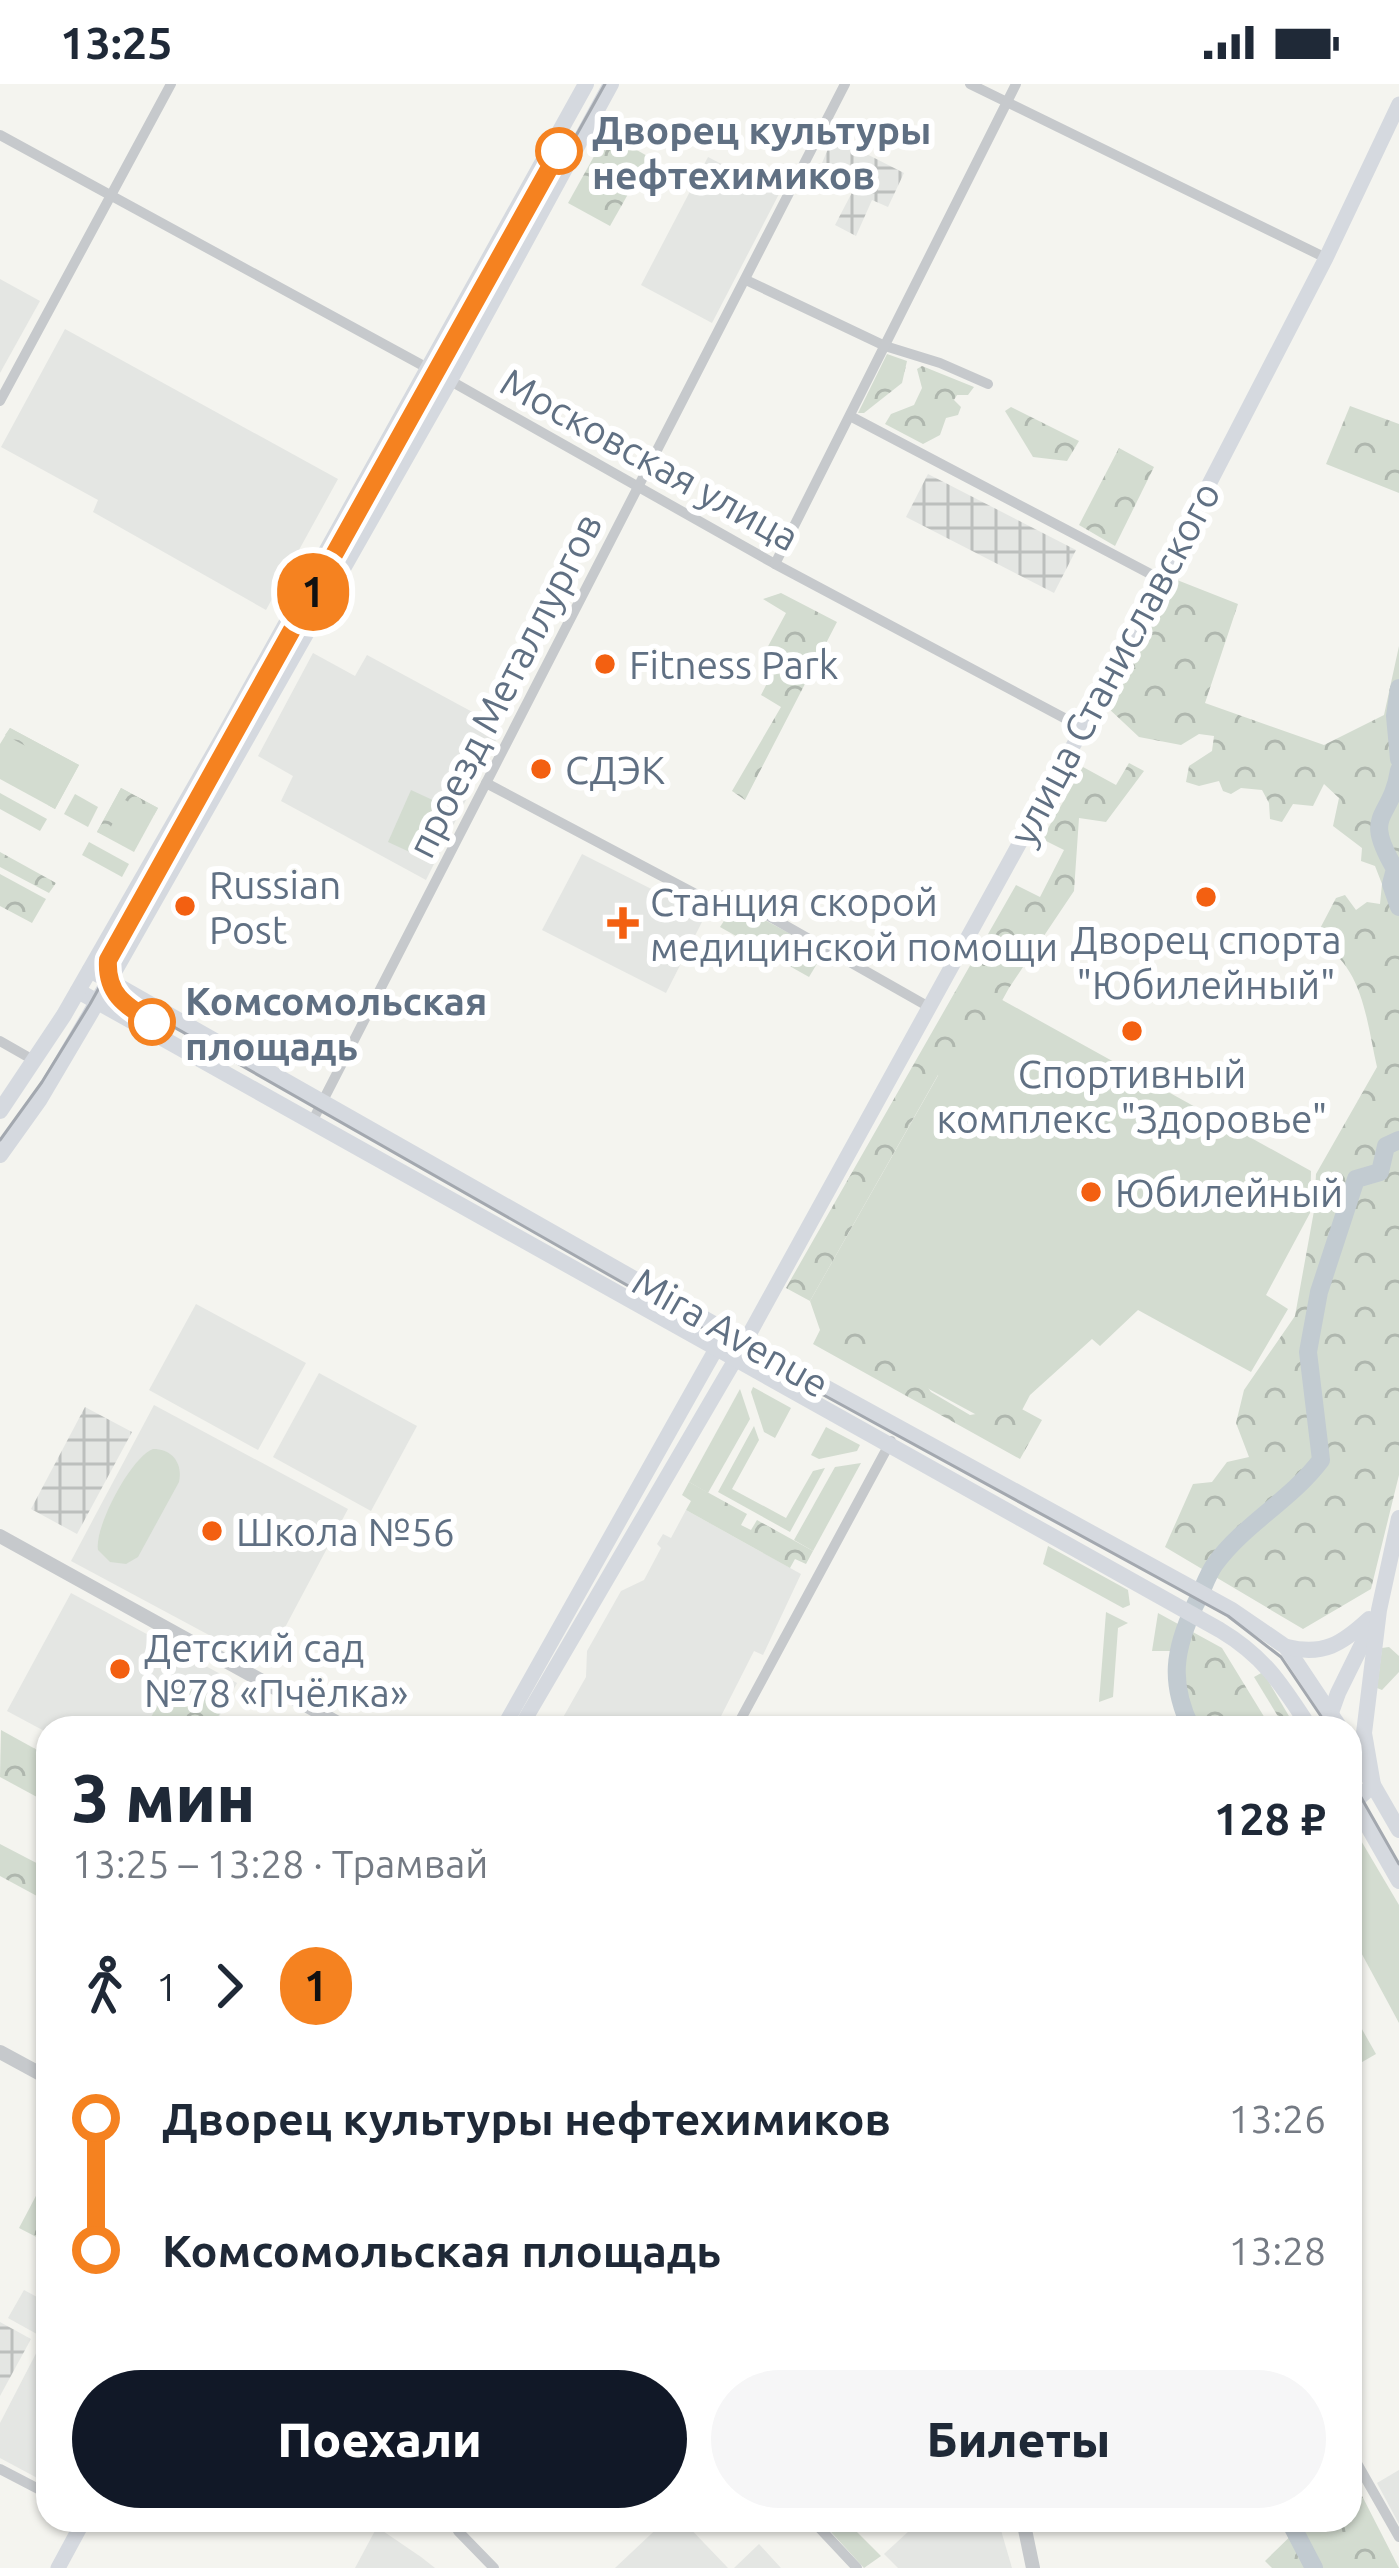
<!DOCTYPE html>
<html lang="ru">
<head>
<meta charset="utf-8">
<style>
	:root { --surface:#fff; --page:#f6f6f7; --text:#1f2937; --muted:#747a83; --accent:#111827 }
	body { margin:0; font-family:Ubuntu,sans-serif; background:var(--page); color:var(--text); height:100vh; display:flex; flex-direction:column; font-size:45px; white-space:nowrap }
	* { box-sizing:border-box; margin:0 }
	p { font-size:39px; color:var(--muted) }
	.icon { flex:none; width:66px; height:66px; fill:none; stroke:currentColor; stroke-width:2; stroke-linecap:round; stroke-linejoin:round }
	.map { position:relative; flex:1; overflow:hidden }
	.side { position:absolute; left:36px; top:1632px; width:1326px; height:816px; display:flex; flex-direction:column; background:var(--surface); border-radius:36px; box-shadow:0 3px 9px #0004 }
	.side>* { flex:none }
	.badge { padding:0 24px; border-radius:39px; font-size:42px; line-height:78px }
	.map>.badge { position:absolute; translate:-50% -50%; box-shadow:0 0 0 6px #fff }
	.legs { display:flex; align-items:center; gap:18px; height:132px; padding:0 36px; font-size:39px }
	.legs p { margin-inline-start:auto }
	.head { display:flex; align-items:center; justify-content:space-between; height:204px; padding:0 36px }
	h1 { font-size:66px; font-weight:800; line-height:90px }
	.primary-button { display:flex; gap:24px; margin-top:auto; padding:24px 36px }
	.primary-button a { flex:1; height:138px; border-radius:72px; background:var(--accent); color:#fff; font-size:48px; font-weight:800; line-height:138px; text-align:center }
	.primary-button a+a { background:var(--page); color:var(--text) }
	ul { padding:0 36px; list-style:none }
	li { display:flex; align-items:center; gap:42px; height:132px; font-size:45px }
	li i { display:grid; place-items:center; width:18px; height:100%; margin:0 15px; background:currentColor }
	li i::after { content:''; width:30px; height:30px; margin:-15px; border:9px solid; border-radius:50%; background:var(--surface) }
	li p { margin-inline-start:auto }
	li:first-child i { background:linear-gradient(#0000 50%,currentColor 0) }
	li:last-child i { background:linear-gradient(currentColor 50%,#0000 0) }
	.status { display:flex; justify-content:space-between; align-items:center; height:84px; padding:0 60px; background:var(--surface); direction:ltr }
	.status svg { height:33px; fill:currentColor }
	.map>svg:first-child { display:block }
	.built { fill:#e4e6e3 }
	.industrial { fill:url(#industrial-grid) }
	.green { fill:#d3dcd0 }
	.forest { fill:url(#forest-crowns) }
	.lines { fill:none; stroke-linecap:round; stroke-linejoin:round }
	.river { stroke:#c2cbd1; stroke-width:18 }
	.minor { stroke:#c6c9cc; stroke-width:10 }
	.tertiary { stroke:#c6c9cc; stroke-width:14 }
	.secondary { stroke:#d5d9df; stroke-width:15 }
	.primary { stroke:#d5d9df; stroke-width:16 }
	.tram { stroke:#a3a8af; stroke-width:3 }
	.line-1-casing { stroke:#fff; stroke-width:27 }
	.line-1 { stroke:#f58220; stroke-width:18 }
	.stop-1-dot { fill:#fff; stroke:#f58220; stroke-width:6 }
	.poi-dot { fill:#f36011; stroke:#fff; stroke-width:4.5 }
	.labels { text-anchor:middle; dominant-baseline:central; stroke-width:12; stroke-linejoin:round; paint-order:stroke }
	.stop-label { font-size:39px; font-weight:bold; fill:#607083; stroke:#fff; text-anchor:start }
	.street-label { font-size:39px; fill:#607083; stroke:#fff }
	.poi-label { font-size:39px; fill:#607083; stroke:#fff; text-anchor:start }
</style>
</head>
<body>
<div class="status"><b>13:25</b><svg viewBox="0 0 49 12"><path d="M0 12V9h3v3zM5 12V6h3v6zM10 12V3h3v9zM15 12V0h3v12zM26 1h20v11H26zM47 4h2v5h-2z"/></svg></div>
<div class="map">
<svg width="1399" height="2484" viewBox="0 0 1399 2484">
	<defs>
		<pattern id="industrial-grid" width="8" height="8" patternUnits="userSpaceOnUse" patternTransform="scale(3)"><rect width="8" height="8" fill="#e4e6e3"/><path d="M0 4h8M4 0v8" fill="none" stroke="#bcbfbd"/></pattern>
		<pattern id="forest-crowns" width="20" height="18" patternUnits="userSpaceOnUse" patternTransform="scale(3)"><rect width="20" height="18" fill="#d3dcd0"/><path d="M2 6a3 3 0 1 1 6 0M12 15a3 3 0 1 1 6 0" fill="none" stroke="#afb7ae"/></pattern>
	</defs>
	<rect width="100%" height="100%" fill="#f4f4ef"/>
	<g class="built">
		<polygon points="708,73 779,110 712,239 641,201"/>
		<polygon points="0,195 40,217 0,289"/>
		<polygon points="65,245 338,395 266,526 93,428 98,416 1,363"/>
		<polygon points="313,569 355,592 367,571 502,644 426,796 281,717 293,692 258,672"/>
		<polygon points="582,770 705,832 666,909 542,846"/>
		<polygon points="196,1220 306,1279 258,1366 149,1306"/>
		<polygon points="319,1289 417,1342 371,1427 273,1373"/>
		<polygon points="154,1321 348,1425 265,1581 71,1477"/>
		<polygon points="686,1426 801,1490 763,1571 754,1567 715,1644 557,1644 586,1593 587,1567 621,1507 644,1496 661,1464 657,1460 663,1450 671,1454"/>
		<polygon points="71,1509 237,1599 213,1644 48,1644 48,1649 7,1627"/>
		<polygon points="24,2206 48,2219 48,2383 41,2396 0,2374 0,2339 44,2254 8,2234"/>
		<polygon points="1399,2386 1399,2440 1377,2399"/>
		<polygon points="666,2436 682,2436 728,2484 615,2484"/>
		<polygon points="921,2436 998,2436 1012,2484 898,2484 884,2470"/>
		<polygon points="377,2443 421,2473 435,2484 355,2484"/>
		<polygon points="759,2460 781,2484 734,2484"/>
	</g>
	<g class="industrial">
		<polygon points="833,53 904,89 888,123 872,116 856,152 835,141 858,97 822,79"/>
		<polygon points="928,390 1076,466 1054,509 906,433"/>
		<polygon points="85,1323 132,1348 77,1450 31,1425"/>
		<polygon points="0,2238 31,2255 0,2312"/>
	</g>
	<g class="green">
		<polygon points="10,644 79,681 55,725 0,695 0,660"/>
		<polygon points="121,704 158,724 134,768 97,748"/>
		<polygon points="411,706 437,718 414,770 388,758"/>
		<polygon points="0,709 47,735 40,747 0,725"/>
		<polygon points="75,710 98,723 88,743 64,730"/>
		<polygon points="89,758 129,780 122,793 82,771"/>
		<polygon points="735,820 824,868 809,893 720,843"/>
		<polygon points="986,907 1311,1087 1310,1129 1266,1211 1288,1225 1251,1288 1138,1226 1100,1262 1092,1255 1030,1311 1010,1349 820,1246 810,1217"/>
		<polygon points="753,1303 791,1324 775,1354 764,1348 751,1308"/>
		<polygon points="740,1305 750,1335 708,1409 689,1398"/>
		<polygon points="754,1342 759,1356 732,1405 786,1434 813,1387 825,1384 790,1448 718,1408"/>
		<polygon points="826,1343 860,1361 857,1367 819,1375 811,1371"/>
		<path d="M153,1365C172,1365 183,1379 179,1398L138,1473L126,1480L110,1478L98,1466C94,1443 131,1373 153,1365Z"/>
		<polygon points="861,1379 813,1467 794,1456 835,1383"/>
		<polygon points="1048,1462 1128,1506 1130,1521 1123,1524 1043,1480"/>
		<polygon points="1106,1528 1128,1539 1118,1544 1113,1613 1099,1618"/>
		<polygon points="1389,1563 1399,1572 1399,1588 1382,1606 1377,1604 1382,1564"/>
		<polygon points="1350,1738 1399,1821 1399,1939 1350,1848"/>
		<polygon points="1350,1924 1376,1970 1350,1985"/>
		<polygon points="820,2436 845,2436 881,2472 864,2484"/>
	</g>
	<g class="forest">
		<polygon points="607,49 649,73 610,142 568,119"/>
		<polygon points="887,270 907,277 902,299 864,329 858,329"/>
		<polygon points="922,282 974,303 968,311 957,311 954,316 961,323 958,331 946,334 940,351 923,360 885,340 891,330 914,321 922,304 917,285"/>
		<polygon points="1350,322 1399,340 1399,409 1326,380"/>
		<polygon points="1011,323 1079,357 1067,377 1033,373 1005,327"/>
		<polygon points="1119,364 1154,383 1115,462 1079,441"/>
		<path d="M1172,494L1238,520L1205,619L1324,661L1384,631L1399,562V1391L1371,1505L1303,1545L1165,1463L1193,1400L1212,1398L1227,1378L1249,1373L1236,1339L1244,1306L1295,1232L1314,1127L1316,1090L1377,983C1366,935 1363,878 1314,856L1336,814L1345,811L1356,826L1367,818L1380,820L1382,800L1375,782L1361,777L1362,764L1333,742L1339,714L1324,700L1313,722L1293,720L1282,738L1270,735L1269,719L1262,706L1241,704L1231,710L1223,707L1219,697L1199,702L1186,698L1189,682L1212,667L1214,652L1199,650L1181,661L1139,653L1107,623Z"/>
		<polygon points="781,509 837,538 745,716 732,707 781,623 761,611 780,574 766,566 786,529 763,515"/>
		<polygon points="10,644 79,681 55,725 48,721 67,684 5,651"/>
		<polygon points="1129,679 1144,687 1106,738 1079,734 1074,807 1009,904 956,1000 938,991 810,1217 786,1204 1016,801 1040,813 1064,766 1042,755 1083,683 1116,701"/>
		<polygon points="121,704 158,724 154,731 125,716 106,752 97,748"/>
		<polygon points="0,768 56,799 49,809 0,783"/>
		<polygon points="0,790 46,815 32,839 0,822"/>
		<polygon points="847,1240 902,1269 931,1308 970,1331 1018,1323 1042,1336 1020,1375 813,1260 820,1246"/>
		<polygon points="689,1398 747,1430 741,1441 751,1446 757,1436 813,1467 806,1480 795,1475 790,1484 686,1426 691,1417 682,1411"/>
		<polygon points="1158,1529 1222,1564 1271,1644 1196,1644 1187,1626 1171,1567 1152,1567"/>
		<polygon points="1263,1588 1296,1644 1285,1644 1254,1593"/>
		<polygon points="169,1601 227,1616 212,1644 145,1644"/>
		<polygon points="1,1646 48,1672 48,1719 0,1693"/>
		<polygon points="0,1760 48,1785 48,1818 0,1792"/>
		<polygon points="48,2089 48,2159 19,2144"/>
		<polygon points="1359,2406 1399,2484 1272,2484 1265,2477 1307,2436 1350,2436 1350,2408"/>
	</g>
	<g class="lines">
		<g class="river">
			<polyline points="1399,604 1395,632 1399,675"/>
			<path d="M1399,686C1391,738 1361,727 1395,785L1391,800L1399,823"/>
			<path d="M1191,1644C1169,1598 1174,1566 1195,1521C1202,1508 1207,1491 1215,1480C1244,1440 1291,1416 1321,1376L1308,1268L1319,1208L1356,1095L1380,1088L1386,1062L1399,1056"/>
			<polyline points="1289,2436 1314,2484"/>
		</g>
		<g class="minor">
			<polyline points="970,0 1326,174"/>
			<polyline points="0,51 442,292 775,480 1083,644"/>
			<polyline points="746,196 885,262 940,279 988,300"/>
			<polyline points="0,317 171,0"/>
			<polyline points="850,332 1160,495"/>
			<polyline points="775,480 1016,0"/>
			<polyline points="486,699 705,815 730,810 929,923"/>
			<polyline points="0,957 35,977"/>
			<polyline points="313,1036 845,0"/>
			<polyline points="736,1644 891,1357"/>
			<polyline points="1350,2367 1399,2453"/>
			<polyline points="0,2385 48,2410"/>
			<polyline points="460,2436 458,2447 494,2484"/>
			<polyline points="812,2436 857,2484"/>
		</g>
		<g class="tertiary">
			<polyline points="0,1452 347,1644"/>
			<polyline points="0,1968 48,1994"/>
			<polyline points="1023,2436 1033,2484"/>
		</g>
		<g class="secondary">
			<polyline points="503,1644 716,1265 725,1262"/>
			<polyline points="520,1644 735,1276 1083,644 1326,174 1399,20"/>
			<polyline points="58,2484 84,2436"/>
		</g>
		<g class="primary">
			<polyline points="90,886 823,1302 1232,1526 1286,1563 1340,1644"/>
			<path d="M78,907L1220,1546C1265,1573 1282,1601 1310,1644"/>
			<polyline points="0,1027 64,931 222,655 586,0"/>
			<polyline points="0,1071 40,1015 89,932 450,296 611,0"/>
			<path d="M1287,1563C1323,1572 1342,1560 1369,1535"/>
			<polyline points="1329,1634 1338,1609 1373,1538"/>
			<polyline points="1350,1661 1399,1746"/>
			<polyline points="1350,1711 1399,1797"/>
			<polyline points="1354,1718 1373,1701 1364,1649 1379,1526 1399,1434"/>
		</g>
		<g class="tram">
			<polyline points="112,878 115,903 130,918 732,1261 1228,1532 1281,1573 1329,1644"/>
			<polyline points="0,1056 42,998 90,920 605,0"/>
			<polyline points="1350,1694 1399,1780"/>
		</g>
	</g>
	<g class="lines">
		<g class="line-1-casing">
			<path id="line-1" d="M152,938C125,921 106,910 108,876L559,67"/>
		</g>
		<use href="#line-1" class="line-1"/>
	</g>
	<g class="stop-1-dot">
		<circle cx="559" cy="67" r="21"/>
		<circle cx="152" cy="938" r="21"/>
	</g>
	<g class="poi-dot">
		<circle cx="605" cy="580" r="12"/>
		<circle cx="541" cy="685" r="12"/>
		<circle cx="1206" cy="813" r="12"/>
		<circle cx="185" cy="822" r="12"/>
		<path d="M617 821h12v12h12v12h-12v12h-12v-12h-12v-12h12z"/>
		<circle cx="1132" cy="947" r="12"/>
		<circle cx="1091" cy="1108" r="12"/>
		<circle cx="212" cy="1447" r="12"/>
		<circle cx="120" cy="1585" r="12"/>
	</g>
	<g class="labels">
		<g class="stop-label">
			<text x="592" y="45">Дворец культуры<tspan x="592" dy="45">нефтехимиков</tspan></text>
			<text x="185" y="916">Комсомольская<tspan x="185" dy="45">площадь</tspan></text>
		</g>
		<g class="street-label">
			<text transform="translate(650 375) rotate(29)">Московская улица</text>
			<text transform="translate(1114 579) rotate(-62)">улица Станиславского</text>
			<text transform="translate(504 601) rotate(-63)">проезд Металлургов</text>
			<text transform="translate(731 1248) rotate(30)">Mira Avenue</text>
		</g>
		<g class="poi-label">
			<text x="629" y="580">Fitness Park</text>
			<text x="565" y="685">СДЭК</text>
			<text x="209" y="800">Russian<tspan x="209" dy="45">Post</tspan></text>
			<text x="650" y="817">Станция скорой<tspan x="650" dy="45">медицинской помощи</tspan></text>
			<text x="1206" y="855" text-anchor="middle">Дворец спорта<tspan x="1206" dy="45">"Юбилейный"</tspan></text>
			<text x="1132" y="989" text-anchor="middle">Спортивный<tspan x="1132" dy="45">комплекс "Здоровье"</tspan></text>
			<text x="1115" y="1108">Юбилейный</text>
			<text x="236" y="1447">Школа №56</text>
			<text x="144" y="1563">Детский сад<tspan x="144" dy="45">№78 «Пчёлка»</tspan></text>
		</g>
	</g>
</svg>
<b class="badge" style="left:313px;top:508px;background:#f58220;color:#111">1</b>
<section class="side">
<div class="head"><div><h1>3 мин</h1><p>13:25 – 13:28 · Трамвай</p></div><b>128 ₽</b></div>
<div class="legs"><svg class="icon" aria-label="walk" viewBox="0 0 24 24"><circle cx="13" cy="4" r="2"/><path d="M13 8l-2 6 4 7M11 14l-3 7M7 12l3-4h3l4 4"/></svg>1<svg class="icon" aria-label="forward" viewBox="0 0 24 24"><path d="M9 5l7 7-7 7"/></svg><b class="badge" style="background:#f58220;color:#111">1</b></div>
<ul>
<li><i style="color:#f58220"></i><b>Дворец культуры нефтехимиков</b><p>13:26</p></li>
<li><i style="color:#f58220"></i><b>Комсомольская площадь</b><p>13:28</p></li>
</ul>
<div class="primary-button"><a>Поехали</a><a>Билеты</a></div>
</section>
</div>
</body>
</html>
